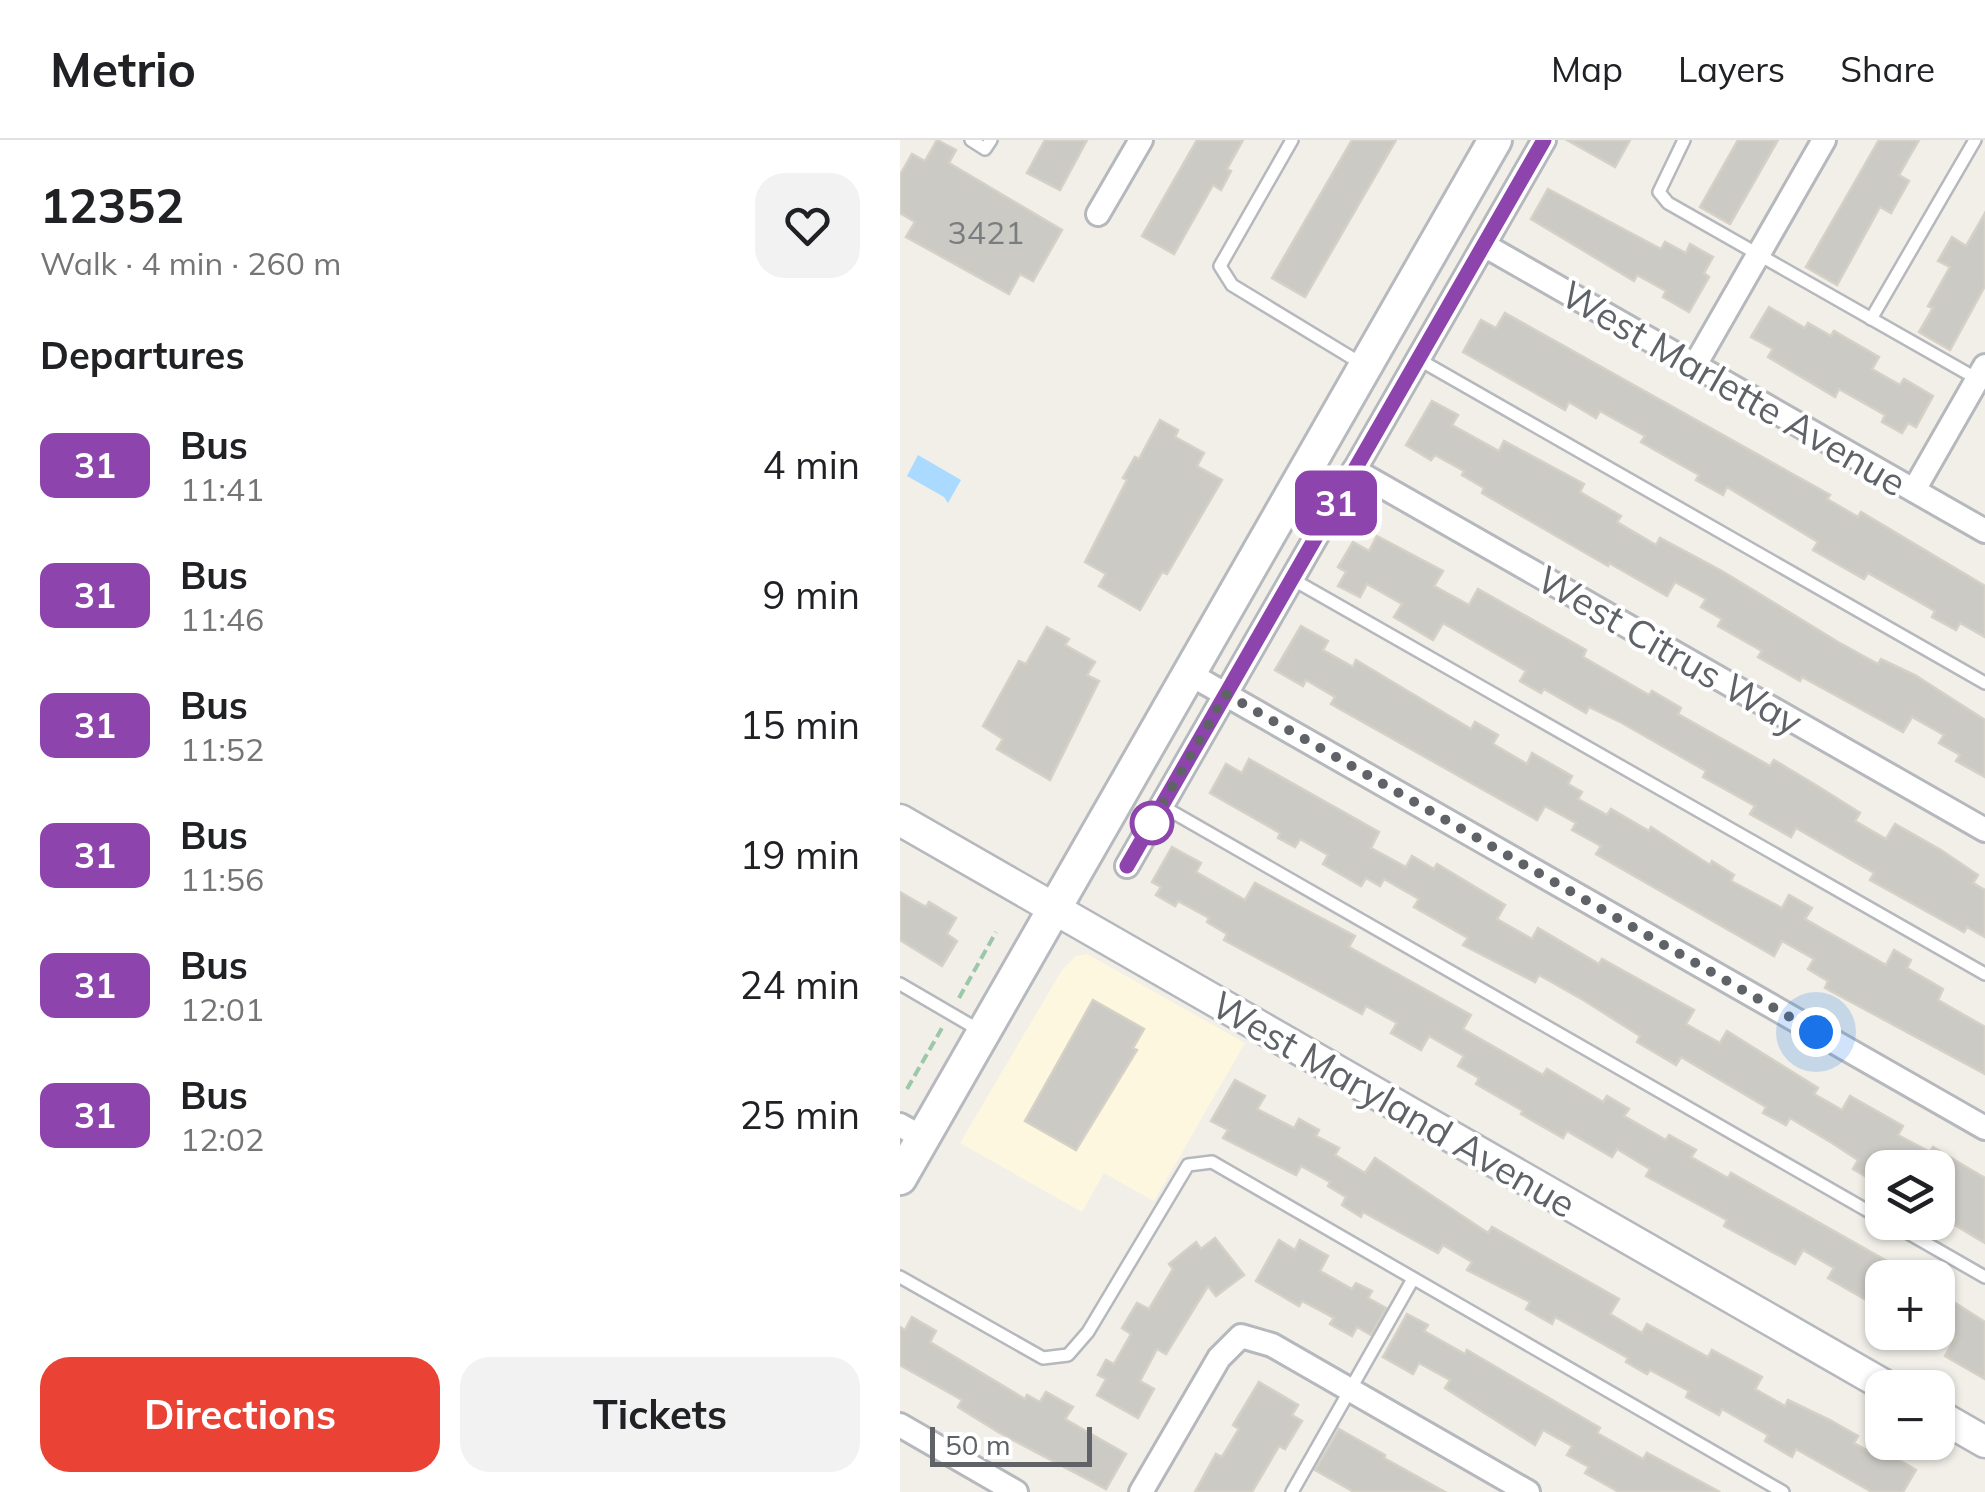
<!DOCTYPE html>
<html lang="en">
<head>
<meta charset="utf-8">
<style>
	:root { --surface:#fff; --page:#f2f2f2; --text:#202124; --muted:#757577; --line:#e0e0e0; --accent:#ea4335 }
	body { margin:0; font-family:Mulish,sans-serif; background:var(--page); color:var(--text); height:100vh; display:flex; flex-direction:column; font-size:38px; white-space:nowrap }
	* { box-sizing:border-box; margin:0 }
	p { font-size:32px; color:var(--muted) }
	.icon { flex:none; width:55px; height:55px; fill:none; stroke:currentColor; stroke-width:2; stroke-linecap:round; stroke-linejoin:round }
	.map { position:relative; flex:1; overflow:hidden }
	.drawer { display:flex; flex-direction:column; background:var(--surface); width:900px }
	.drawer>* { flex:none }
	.badge { padding:0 20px; border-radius:15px; font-size:35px; line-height:65px }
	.controls { position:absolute; left:965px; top:1010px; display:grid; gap:20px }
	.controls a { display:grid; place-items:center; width:90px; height:90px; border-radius:20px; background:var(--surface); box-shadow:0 2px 8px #0004; font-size:50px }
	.scale { position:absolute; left:30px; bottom:25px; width:162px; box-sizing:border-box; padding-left:10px; border:5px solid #5f6368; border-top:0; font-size:28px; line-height:35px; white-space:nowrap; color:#5f6368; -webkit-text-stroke:8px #fff; paint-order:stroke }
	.you { position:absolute; width:50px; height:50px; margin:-25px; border:8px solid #fff; border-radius:50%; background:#1a73e8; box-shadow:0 0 0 15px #1a73e833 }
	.map>.badge { position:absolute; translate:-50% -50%; box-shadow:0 0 0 5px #fff }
	h2 { padding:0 40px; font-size:38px; line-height:90px }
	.round { display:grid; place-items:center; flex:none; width:105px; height:105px; border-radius:30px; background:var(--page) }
	.head { display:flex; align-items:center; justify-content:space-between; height:170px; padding:0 40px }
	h1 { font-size:48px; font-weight:700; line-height:75px }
	.cta { display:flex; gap:20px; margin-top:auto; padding:20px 40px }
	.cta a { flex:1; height:115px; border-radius:30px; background:var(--accent); color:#fff; font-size:40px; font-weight:700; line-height:115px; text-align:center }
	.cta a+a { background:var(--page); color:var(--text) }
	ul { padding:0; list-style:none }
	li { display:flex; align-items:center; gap:30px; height:130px; padding:0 40px }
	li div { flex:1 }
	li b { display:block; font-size:38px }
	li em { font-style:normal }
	li .badge { min-width:110px; font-weight:700; text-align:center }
	header { display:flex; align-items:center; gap:60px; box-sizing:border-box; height:140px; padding:0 50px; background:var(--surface); border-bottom:2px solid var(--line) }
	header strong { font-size:48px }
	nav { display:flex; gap:55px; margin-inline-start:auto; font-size:35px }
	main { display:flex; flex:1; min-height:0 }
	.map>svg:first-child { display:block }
	.commercial { fill:#fef7e0 }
	.water { fill:#aadaff }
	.building { fill:#cccac5; stroke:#d6d1c6; stroke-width:2.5 }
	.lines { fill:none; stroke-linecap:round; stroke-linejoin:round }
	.service-casing { stroke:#b5b8bc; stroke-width:16 }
	.minor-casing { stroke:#b5b8bc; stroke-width:28 }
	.tertiary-casing { stroke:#b5b8bc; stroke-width:35 }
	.secondary-casing { stroke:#b6babf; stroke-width:38 }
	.path { stroke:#9cc7a9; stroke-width:4; stroke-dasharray:10 5; stroke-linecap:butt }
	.service { stroke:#fff; stroke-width:11 }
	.minor { stroke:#fff; stroke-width:22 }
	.tertiary { stroke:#fff; stroke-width:30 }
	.secondary { stroke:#fff; stroke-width:32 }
	.line-casing { stroke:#fff; stroke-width:22 }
	.line { stroke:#8e44ad; stroke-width:15 }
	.walk { stroke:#5f6368; stroke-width:10; stroke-dasharray:0 18 }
	.stop-dot { fill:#fff; stroke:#8e44ad; stroke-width:5 }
	.labels { text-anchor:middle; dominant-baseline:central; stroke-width:8; stroke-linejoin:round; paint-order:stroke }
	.number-label { font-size:32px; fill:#7a7d7f }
	.street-label { font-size:38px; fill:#5f6368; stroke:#fff }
</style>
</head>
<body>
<header>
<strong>Metrio</strong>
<nav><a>Map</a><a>Layers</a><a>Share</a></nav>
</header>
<main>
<section class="drawer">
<div class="head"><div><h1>12352</h1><p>Walk · 4 min · 260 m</p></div><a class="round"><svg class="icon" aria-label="heart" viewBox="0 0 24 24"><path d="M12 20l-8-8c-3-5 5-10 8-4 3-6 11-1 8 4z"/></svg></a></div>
<h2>Departures</h2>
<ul>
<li><span class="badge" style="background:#8e44ad;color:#fff">31</span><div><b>Bus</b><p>11:41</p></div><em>4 min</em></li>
<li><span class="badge" style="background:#8e44ad;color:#fff">31</span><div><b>Bus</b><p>11:46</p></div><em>9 min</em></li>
<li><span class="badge" style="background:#8e44ad;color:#fff">31</span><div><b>Bus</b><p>11:52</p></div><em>15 min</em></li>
<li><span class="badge" style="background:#8e44ad;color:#fff">31</span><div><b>Bus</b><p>11:56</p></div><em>19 min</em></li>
<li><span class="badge" style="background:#8e44ad;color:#fff">31</span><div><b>Bus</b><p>12:01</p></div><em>24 min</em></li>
<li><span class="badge" style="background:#8e44ad;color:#fff">31</span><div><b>Bus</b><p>12:02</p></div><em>25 min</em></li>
</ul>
<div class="cta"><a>Directions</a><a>Tickets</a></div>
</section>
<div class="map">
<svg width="1085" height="1352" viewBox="0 0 1085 1352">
	<rect width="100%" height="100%" fill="#f1efe8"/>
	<polygon class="commercial" points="187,814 345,903 254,1061 204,1033 182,1072 60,1003 162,830 176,816"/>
	<polygon class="water" points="18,315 61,340 48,363 44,357 7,336"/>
	<g class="building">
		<polygon points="37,0 56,10 49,23 162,90 133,141 120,134 109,154 6,97 15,82 0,73 0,35 12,14 25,21"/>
		<polygon points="145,0 187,0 160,50 127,33"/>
		<polygon points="297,0 343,0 327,29 331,31 321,50 313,45 274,114 242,96"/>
		<polygon points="452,0 496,0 405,157 372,138"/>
		<polygon points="667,0 730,0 715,27"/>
		<polygon points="838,0 878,0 830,84 800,67"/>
		<polygon points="979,0 1019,0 999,35 1009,41 991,73 980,67 937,145 906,127"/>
		<polygon points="648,49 761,109 765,102 786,113 790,104 813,117 804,133 809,137 789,172 763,157 766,151 737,135 734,141 631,79"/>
		<polygon points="1085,73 1085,146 1050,210 1019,192 1033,168 1028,166 1050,127 1038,121 1052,97 1066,106"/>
		<polygon points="869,167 905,188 908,183 931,196 934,191 979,217 972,229 1000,245 1004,239 1033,256 1016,287 1008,283 1002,293 982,282 985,275 939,249 935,257 868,217 873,209 851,197"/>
		<polygon points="605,173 930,355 927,359 958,377 961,372 1085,446 1085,497 1060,483 1056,490 1032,477 1035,471 968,433 964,439 913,410 918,402 827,347 823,355 796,340 799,335 741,302 745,296 700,271 696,278 669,262 665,270 563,212 581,180 596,188"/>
		<polygon points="532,261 558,275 552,285 599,311 604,301 684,344 680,352 721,376 717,382 756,405 760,398 822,431 938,502 978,524 981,519 1015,535 1085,580 1085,637 1056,621 1060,615 1039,603 1044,595 1012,577 1003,592 902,537 900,541 858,517 862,511 818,486 822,479 801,467 806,459 775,442 767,456 709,423 708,426 582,353 584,348 562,335 564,331 535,315 531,320 506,305"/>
		<polygon points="260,280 278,290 275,297 304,313 297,326 322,340 267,434 262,432 240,470 199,446 206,434 185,422 227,340 223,338 235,317 239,319"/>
		<polygon points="477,396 543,431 534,446 569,465 578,449 686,510 683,517 749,555 752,551 781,568 778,574 870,626 874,620 919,647 960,673 955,681 986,699 995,684 1041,710 1078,735 1073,743 1085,750 1085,797 1067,787 1064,792 970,740 974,733 896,688 891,697 850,674 855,666 803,637 806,631 722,583 689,567 686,573 644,549 641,553 620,541 626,531 543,483 533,500 494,477 502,464 467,444 460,457 438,446 446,432 438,427 453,402 469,411"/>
		<polygon points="401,486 428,501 423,510 453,527 456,520 571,589 575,582 598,595 593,604 627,624 632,613 672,636 668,644 682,652 678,659 707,675 711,669 749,691 751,687 810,725 812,721 834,735 831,741 882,768 889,755 912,768 905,779 986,825 994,810 1011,820 1007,828 1043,849 1038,860 1085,887 1085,934 925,848 928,841 908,829 914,819 882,801 874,816 696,714 701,706 672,690 676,683 645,666 637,680 431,564 435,557 406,540 403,546 375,530"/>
		<polygon points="147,487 169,499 165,505 195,522 187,535 199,541 150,640 97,609 103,599 83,586 119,521 126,524"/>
		<polygon points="349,619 479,692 471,708 506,727 512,716 534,729 537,724 605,765 597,779 632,799 638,788 699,824 702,819 794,870 786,884 820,903 827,891 918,948 914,954 942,970 950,956 1003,986 998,995 1030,1012 1033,1007 1068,1028 1085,1038 1085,1103 1038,1075 1038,1028 979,1028 972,1040 953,1029 958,1020 932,1003 890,978 886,985 863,973 866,967 781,917 776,925 737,902 740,896 685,861 639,835 635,842 563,805 568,798 514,767 519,759 484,739 480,746 466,738 461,746 423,724 428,715 400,699 395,707 378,698 380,693 310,653 326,624 342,633"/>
		<polygon points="272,707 301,723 296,732 345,760 355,743 455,796 449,807 571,875 563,889 643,935 647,929 703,962 707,956 729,969 724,976 766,1000 769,995 796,1010 791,1017 828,1038 831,1033 1017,1138 982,1138 982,1169 928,1138 934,1128 903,1110 895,1124 824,1086 827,1080 746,1036 750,1029 717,1009 712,1017 667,991 663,998 621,974 623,971 576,944 579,938 558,926 564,916 529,896 521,910 491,893 497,883 466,866 462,874 324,800 327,794 307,782 309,778 278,761 275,766 256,755 261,747 252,742"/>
		<polygon points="0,752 26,767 29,762 56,778 47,794 57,801 42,826 0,800"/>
		<polygon points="193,860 244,889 233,908 237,910 176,1010 125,981"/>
		<polygon points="335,940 365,956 357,969 394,988 399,979 419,990 416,996 439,1008 435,1015 465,1033 475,1018 588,1093 592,1087 719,1159 710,1174 742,1193 747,1184 808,1217 812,1210 862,1237 855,1249 885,1266 888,1260 930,1280 958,1296 954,1303 983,1319 987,1313 1016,1330 1003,1352 972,1352 896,1309 892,1317 865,1301 868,1295 822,1269 819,1275 786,1257 789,1251 750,1230 747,1234 726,1222 728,1218 655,1177 652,1184 626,1169 630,1162 567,1130 572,1122 543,1105 538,1113 463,1072 461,1077 442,1065 446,1057 428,1046 430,1042 401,1026 396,1035 323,998 328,990 311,981"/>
		<polygon points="315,1098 344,1135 316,1156 308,1146 266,1214 257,1209 240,1241 254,1249 238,1278 197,1255 206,1239 198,1235 206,1220 214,1224 231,1194 222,1188 237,1163 249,1169 273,1129 269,1124 296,1102 301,1109"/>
		<polygon points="379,1100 395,1110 400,1100 428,1116 420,1131 452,1149 456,1143 472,1151 468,1158 486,1168 471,1195 457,1187 452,1196 430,1184 434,1178 402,1161 399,1166 356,1141"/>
		<polygon points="1038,1152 1085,1182 1085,1239 1045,1216 1056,1197 1038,1187"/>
		<polygon points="507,1174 528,1185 524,1191 565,1214 567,1210 700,1288 697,1293 743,1319 747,1313 820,1352 719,1352 685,1333 689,1327 667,1315 672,1306 643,1290 635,1305 545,1248 550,1240 519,1223 513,1234 483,1217"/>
		<polygon points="12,1177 36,1191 30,1202 125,1259 127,1255 140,1262 146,1252 173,1267 165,1279 226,1314 206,1349 98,1292 58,1267 62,1260 0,1225 0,1187 5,1190"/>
		<polygon points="359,1242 398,1265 392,1275 402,1281 385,1309 379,1306 352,1352 295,1352 316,1314 322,1317 339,1289 333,1285"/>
		<polygon points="439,1289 485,1315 484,1318 545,1352 454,1352 415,1330"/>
	</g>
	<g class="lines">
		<g class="service-casing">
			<g id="service">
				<polyline points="71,0 85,9 91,0"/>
				<polyline points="392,0 320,126 332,145 462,224"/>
				<polyline points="784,0 759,52 768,63 1079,240"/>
				<polyline points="971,179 1075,0"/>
				<polyline points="518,219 1085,543"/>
				<polyline points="392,439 1085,834"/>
				<polyline points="262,666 982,1079"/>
				<polyline points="0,844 79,890"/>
				<polyline points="989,1082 1085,1137"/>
				<polyline points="0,1137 143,1218 168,1215 188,1192 288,1025 312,1022 883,1352"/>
				<polyline points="392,1352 513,1139"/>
			</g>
		</g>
		<g class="minor-casing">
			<g id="minor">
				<polyline points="198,74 241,0"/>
				<polyline points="584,105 1085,391"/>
				<polyline points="795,225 924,0"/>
				<polyline points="454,330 1085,690"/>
				<polyline points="1014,350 1085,226"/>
				<polyline points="288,533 1085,988"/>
				<polyline points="227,726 644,0"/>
				<polyline points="0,985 23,998"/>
				<polyline points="0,1285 116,1352"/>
				<polyline points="241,1352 319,1218 341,1196 372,1205 628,1352"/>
			</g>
		</g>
		<g class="tertiary-casing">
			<g id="tertiary">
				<polyline points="0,680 989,1248"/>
				<polyline points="1038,1275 1085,1302"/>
			</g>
		</g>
		<g class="secondary-casing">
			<polyline id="secondary" points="0,1038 595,0"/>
		</g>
		<g class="path">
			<polyline points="59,858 96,792"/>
			<polyline points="7,949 42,888"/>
		</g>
		<use href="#service" class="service"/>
		<use href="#minor" class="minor"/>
		<use href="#tertiary" class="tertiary"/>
		<use href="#secondary" class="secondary"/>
	</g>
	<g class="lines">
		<g class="line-casing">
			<polyline id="line" points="227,726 644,0"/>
		</g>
		<use href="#line" class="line"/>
		<polyline class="walk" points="252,683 244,696 326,554 916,892"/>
	</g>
	<circle class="stop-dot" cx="252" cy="683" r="20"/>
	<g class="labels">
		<g class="number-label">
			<text x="86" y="92">3421</text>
		</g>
		<g class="street-label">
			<text transform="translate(834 248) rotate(30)">West Marlette Avenue</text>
			<text transform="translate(770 510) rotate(30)">West Citrus Way</text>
			<text transform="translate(494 964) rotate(30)">West Maryland Avenue</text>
		</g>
	</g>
</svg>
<div class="controls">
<a><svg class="icon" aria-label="layers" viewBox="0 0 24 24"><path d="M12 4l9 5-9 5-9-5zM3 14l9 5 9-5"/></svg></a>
<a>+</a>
<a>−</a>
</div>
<div class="scale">50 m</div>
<div class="you" style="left:916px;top:892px"></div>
<b class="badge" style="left:436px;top:363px;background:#8e44ad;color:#fff">31</b>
</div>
</main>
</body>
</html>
